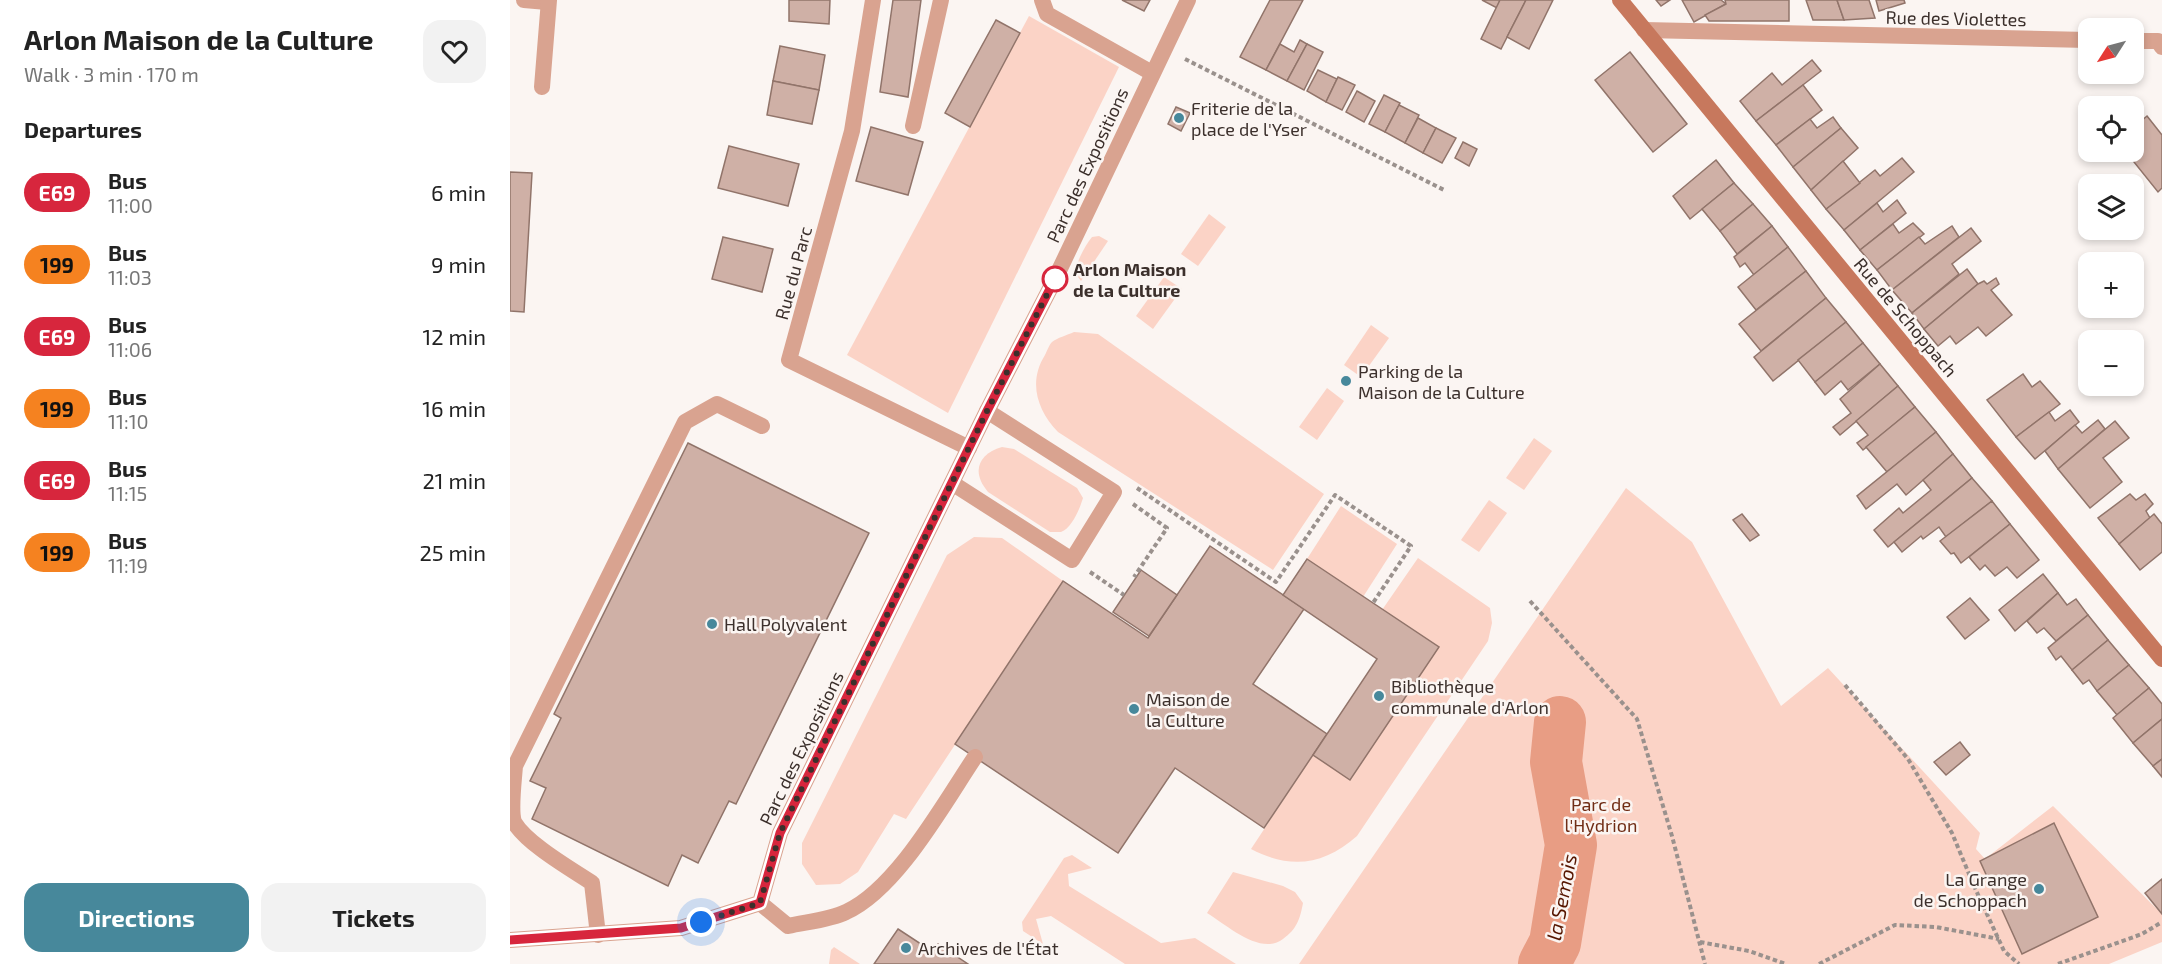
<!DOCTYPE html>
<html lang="en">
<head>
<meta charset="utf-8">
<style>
	:root { --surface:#fff; --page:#f2f2f2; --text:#222; --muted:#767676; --accent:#47889b }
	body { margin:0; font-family:"Exo 2",sans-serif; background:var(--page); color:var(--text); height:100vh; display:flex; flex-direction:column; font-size:22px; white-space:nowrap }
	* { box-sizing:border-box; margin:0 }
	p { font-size:20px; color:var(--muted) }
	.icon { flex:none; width:33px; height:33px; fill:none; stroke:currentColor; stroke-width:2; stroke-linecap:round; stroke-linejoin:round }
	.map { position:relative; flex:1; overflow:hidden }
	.drawer { display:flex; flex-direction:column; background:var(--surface); width:510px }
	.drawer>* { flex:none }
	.badge { padding:0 12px; border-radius:20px; font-size:21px; line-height:39px }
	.needle { width:39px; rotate:234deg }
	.tools { position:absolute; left:1568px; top:18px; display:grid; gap:12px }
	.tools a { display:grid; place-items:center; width:66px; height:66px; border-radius:12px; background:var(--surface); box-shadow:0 3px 9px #0003; font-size:30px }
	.you { position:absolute; width:30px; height:30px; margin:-15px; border:4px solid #fff; border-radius:50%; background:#1a73e8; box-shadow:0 0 0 9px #1a73e833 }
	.map>.badge { position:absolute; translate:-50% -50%; box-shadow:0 0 0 3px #fff }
	h2 { padding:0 24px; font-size:22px; line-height:54px }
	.round { display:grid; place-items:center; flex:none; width:63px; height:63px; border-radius:18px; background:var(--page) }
	.head { display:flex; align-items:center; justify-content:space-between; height:102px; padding:0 24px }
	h1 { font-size:28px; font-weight:700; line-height:45px }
	.action { display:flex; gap:12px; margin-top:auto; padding:12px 24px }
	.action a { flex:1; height:69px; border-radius:18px; background:var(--accent); color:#fff; font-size:24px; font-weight:700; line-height:69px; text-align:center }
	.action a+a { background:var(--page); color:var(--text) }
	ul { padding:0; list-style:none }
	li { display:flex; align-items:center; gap:18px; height:72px; padding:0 24px }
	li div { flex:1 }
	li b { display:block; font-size:22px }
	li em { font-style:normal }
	li .badge { min-width:66px; font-weight:700; text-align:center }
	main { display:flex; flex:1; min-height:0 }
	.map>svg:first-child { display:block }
	.green { fill:#fbd3c6 }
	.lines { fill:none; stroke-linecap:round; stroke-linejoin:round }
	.river { stroke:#e89d84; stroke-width:52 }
	.building { fill:#cfb0a6; stroke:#91746a; stroke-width:1.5 }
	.path { stroke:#9a918d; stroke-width:4; stroke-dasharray:4.5 3; stroke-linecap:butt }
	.service { stroke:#d9a390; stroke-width:16 }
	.minor { stroke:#d9a390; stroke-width:16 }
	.secondary { stroke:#c7785d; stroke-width:16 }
	.line-casing { stroke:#fff; stroke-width:14 }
	.line { stroke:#d7263d; stroke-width:9 }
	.walk { stroke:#3c302c; stroke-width:6; stroke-dasharray:0 10.8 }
	.poi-dot { fill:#47889b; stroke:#fbf5f2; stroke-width:2 }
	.stop-dot { fill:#fff; stroke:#d7263d; stroke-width:3 }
	.labels { text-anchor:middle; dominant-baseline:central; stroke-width:5; stroke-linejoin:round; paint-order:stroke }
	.street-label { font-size:18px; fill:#3c302c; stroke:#fbf5f2 }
	.poi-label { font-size:18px; fill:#3c302c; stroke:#fbf5f2; text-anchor:start }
	.stop-label { font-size:18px; font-weight:bold; fill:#3c302c; stroke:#fbf5f2; text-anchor:start }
	.park-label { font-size:18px; fill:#702d15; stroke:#fbf5f2 }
	.water-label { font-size:20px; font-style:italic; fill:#571600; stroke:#fbf5f2 }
</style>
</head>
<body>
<main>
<section class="drawer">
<div class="head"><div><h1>Arlon Maison de la Culture</h1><p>Walk · 3 min · 170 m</p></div><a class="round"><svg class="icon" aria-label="heart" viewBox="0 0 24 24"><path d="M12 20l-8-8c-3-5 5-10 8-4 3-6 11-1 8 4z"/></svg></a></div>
<h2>Departures</h2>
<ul>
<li><span class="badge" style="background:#d7263d;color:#fff">E69</span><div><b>Bus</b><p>11:00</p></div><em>6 min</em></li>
<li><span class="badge" style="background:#f58220;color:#111">199</span><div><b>Bus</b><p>11:03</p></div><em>9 min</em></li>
<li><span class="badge" style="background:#d7263d;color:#fff">E69</span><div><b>Bus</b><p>11:06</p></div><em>12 min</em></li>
<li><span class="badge" style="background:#f58220;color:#111">199</span><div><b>Bus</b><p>11:10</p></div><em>16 min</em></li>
<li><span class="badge" style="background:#d7263d;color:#fff">E69</span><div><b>Bus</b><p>11:15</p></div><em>21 min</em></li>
<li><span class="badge" style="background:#f58220;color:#111">199</span><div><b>Bus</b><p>11:19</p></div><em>25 min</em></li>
</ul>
<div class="action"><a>Directions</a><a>Tickets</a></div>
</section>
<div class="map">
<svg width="1652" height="964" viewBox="0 0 1652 964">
	<rect width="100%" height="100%" fill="#fbf5f2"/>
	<g class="green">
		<polygon points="519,16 609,67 438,413 337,355"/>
		<polygon points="699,214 716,227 688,266 671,254"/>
		<path d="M589,236L598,241L571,281L565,273C567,261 574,247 582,237Z"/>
		<polygon points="654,277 672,289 643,329 626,316"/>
		<polygon points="861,325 879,338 851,377 834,365"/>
		<path d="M564,332L588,334L814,494L763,570L548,432C527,410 518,382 535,355C537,351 539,345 542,342C547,338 557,335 564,332Z"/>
		<polygon points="817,388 834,401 807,440 789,427"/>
		<polygon points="1024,438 1042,451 1014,490 996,478"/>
		<path d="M492,447L504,449L567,488L573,498C570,508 562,528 551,532C550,532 541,532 540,532L478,492C461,472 468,454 492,447Z"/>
		<polygon points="1116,488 1182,542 1271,706 1318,668 1470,833 1466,849 1475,859 1543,806 1652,914 1652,942 1599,964 789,964"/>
		<polygon points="979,500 997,513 969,552 951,540"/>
		<polygon points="831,506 887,544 853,597 797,559"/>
		<polygon points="464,537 492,538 553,581 396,819 384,814 348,872 330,884 306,885 292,864 292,843 437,555"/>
		<path d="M908,558L980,608L982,623L978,641L847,836C814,865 781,870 741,849L803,755L841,779L928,647L872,610Z"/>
		<polygon points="562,855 582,868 558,874 559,886 651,943 685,938 726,964 615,964 541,916 526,919 533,944 513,931 512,922 554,858"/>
		<path d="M723,872L773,886L785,892L793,903C790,919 787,929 773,939C751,956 718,926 697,913Z"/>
		<polygon points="324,947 350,964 319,964 321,950"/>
	</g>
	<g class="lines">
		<polyline class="river" points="1034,964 1045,943 1061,845 1046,762 1050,722"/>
	</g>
	<g class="building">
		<polygon points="279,0 320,0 319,24 279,21"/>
		<polygon points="383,0 411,0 398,97 370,92"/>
		<polygon points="612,0 640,0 634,11"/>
		<polygon points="760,0 793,0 756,70 730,57"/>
		<polygon points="972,0 990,0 987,8"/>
		<polygon points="990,0 1016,0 991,49 971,39"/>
		<polygon points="1016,0 1043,0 1019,49 997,37"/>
		<polygon points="1146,0 1160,0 1151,6"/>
		<polygon points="1172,0 1211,0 1216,4 1184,22"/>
		<polygon points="1279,0 1279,21 1199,21 1195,15 1216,4 1215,0"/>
		<polygon points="1296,0 1327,0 1334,20 1303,20"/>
		<polygon points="1327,0 1359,0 1365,18 1334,20"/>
		<polygon points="1366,0 1394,0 1395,3 1369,11"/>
		<polygon points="486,20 510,33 460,127 435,113"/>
		<polygon points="790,40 797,44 777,81 756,70 770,44 784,52"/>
		<polygon points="797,44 813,52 794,90 777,81"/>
		<polygon points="270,46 315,55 309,90 263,81"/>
		<polygon points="1120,52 1177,124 1143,152 1085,80"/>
		<polygon points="1302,60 1311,71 1246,121 1230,101 1262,73 1272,85"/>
		<polygon points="808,70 827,79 816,102 797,91"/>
		<polygon points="828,77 845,85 832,110 816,102"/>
		<polygon points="263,81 309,90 302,124 257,115"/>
		<polygon points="1293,85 1312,110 1266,145 1246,121"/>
		<polygon points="847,91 865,101 854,122 836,112"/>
		<polygon points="874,95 890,103 875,132 859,124"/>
		<polygon points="889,105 909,115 895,143 875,132"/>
		<polygon points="666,107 680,113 671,131 658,124"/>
		<polygon points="1637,116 1652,135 1652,188 1648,192 1616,152 1623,152 1623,128"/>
		<polygon points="1323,117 1331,128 1283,167 1266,145 1300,119 1307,128"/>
		<polygon points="908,118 926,128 913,153 895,143"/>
		<polygon points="361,127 413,142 398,195 346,181"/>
		<polygon points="926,128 946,138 932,163 913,153"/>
		<polygon points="1331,128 1348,148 1301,190 1283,167"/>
		<polygon points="953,142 967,149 959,166 945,158"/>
		<polygon points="219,146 289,164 278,206 208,188"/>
		<polygon points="1392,158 1404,172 1334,230 1316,209 1365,170 1370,176"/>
		<polygon points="1206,160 1224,183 1180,219 1163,196"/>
		<polygon points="1333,161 1350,183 1316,209 1301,190"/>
		<polygon points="0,172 22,173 14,312 0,311"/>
		<polygon points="1224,183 1243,204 1210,231 1192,209"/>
		<polygon points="1387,200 1396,213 1350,250 1334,230 1367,203 1373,212"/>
		<polygon points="1243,204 1262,226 1227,254 1210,231"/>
		<polygon points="1403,223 1414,234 1367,270 1350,250 1383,224 1389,233"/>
		<polygon points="1262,226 1278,247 1244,275 1235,263 1230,267 1224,257"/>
		<polygon points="1442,226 1449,237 1382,290 1367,270 1409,237 1415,244"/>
		<polygon points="1461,228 1471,241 1442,264 1449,274 1402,313 1382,290"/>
		<polygon points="213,237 263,249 252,292 202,279"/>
		<polygon points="1278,247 1296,271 1246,310 1228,287"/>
		<polygon points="1457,269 1468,284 1414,329 1402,313"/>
		<polygon points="1296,271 1316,298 1251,351 1229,324"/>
		<polygon points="1486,278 1489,284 1481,290 1502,315 1476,336 1468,327 1446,344 1440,336 1428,346 1414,329 1468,284 1474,281 1477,284"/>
		<polygon points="1316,298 1336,322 1263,381 1244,357"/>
		<polygon points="1336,322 1353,343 1305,382 1288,360"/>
		<polygon points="1353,343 1370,364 1338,390 1331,381 1315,395 1305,382"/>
		<polygon points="1370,364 1388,386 1330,435 1323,427 1341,413 1330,399"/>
		<polygon points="1513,374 1522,387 1530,381 1550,404 1506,437 1477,400"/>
		<polygon points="1388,386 1405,407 1353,450 1347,443 1358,435 1346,421"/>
		<polygon points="1405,407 1426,432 1377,472 1356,447"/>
		<polygon points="1560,410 1569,422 1525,459 1506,437 1539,412 1545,421"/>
		<polygon points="1588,420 1595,429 1548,469 1535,451 1565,425 1572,433"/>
		<polygon points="1605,421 1619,438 1593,458 1612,482 1580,508 1548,469"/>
		<polygon points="1426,432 1443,454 1396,495 1387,484 1356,509 1347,496"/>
		<polygon points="178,443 359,533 226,804 219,801 188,863 172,855 158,886 22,819 36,788 20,781 51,718 44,714"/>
		<polygon points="1443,454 1462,478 1378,547 1364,530 1389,508 1393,513 1421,490 1413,480"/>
		<polygon points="1462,478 1482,501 1436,537 1429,527 1413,539 1411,536 1392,552 1384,542"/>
		<polygon points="1620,494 1626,500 1635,494 1643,504 1636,511 1640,518 1609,544 1588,518"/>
		<polygon points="1482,501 1500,524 1451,563 1444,553 1441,554 1430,541"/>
		<polygon points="1232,514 1249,535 1240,541 1223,520"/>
		<polygon points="1644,514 1652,524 1652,552 1630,570 1609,544"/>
		<polygon points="1500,524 1529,560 1507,578 1497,567 1485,576 1475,565 1470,570 1459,557"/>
		<polygon points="700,546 794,609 743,684 817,734 754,828 665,768 608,853 445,744 553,581 638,638"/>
		<polygon points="797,559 929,647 840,780 803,755 867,659 773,595"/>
		<polygon points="631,570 667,595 639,636 603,612"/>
		<polygon points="1533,574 1548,593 1505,631 1489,610"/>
		<polygon points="1548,593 1557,605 1566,599 1578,615 1546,641 1534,628 1527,633 1517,621"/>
		<polygon points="1460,598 1479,620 1455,639 1437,617"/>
		<polygon points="1578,615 1598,640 1562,670 1551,656 1546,660 1538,648"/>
		<polygon points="1598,640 1619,665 1587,691 1579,680 1573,684 1562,670"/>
		<polygon points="1619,665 1639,688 1607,715 1587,691"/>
		<polygon points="1639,688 1652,704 1652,719 1623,743 1603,718"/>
		<polygon points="1652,719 1652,759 1643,766 1623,743"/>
		<polygon points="1450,742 1460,755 1436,775 1424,762"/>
		<polygon points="1652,759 1652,777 1643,766"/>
		<polygon points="1544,823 1588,917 1512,954 1470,861"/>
		<polygon points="1652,879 1652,914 1635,893"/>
		<polygon points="388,929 423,952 428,944 458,964 364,964"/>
	</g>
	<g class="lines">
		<g class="path">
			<polyline points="675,59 936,191"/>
			<polyline points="627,488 766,582 825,495 901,546 863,603"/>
			<polyline points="623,504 657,528 624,577"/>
			<polyline points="580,572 614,595"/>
			<polyline points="1020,601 1127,719 1162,836 1195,964"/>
			<polyline points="1335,685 1398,759 1442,833 1464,886 1494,951 1509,964"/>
			<polyline points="1190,942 1239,951 1276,964"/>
			<polyline points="1309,964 1385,925 1426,927 1489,939"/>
			<polyline points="1548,964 1632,934 1652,922"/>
		</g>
		<g class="service">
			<polyline points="14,0 37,2"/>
			<polyline points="532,0 537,14 642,73"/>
			<polyline points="32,87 39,0"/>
			<polyline points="403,126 431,0"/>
			<polyline points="442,483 562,560 604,492 477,411"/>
			<path d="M250,903L278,926C295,922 320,920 336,912C387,889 434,803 465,757"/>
			<path d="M88,935L82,883C61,869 17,844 4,822C0,811 4,780 5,766L175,422L207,404L252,426"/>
		</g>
		<g class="minor">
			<polyline points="363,0 342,131 279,360 459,448"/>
			<polyline points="1134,30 1578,40"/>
			<polyline points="1623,41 1648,41 1652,47"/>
			<polyline points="0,940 171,928 250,903 270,833 477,411 545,279 678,0"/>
		</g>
		<polyline class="secondary" points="1110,0 1652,659"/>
	</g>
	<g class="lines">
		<g class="line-casing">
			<polyline id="line" points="0,940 171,928 250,903 270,833 477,411 545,279"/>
		</g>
		<use href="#line" class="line"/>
		<polyline class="walk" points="191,922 250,903 270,833 477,411 545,279"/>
	</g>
	<g class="poi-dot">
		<circle cx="669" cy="118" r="6"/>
		<circle cx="836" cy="381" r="6"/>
		<circle cx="202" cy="624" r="6"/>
		<circle cx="869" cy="696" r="6"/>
		<circle cx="624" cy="709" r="6"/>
		<circle cx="1529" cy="889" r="6"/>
		<circle cx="396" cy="948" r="6"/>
	</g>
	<circle class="stop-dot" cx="545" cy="279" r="12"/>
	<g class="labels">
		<g class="street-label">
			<text transform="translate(1446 18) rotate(1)">Rue des Violettes</text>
			<text transform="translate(577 165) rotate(-65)">Parc des Expositions</text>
			<text transform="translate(283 273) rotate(-75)">Rue du Parc</text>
			<text transform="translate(1396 317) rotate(50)">Rue de Schoppach</text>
			<text transform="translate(291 748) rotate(-64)">Parc des Expositions</text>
		</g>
		<g class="poi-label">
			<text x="681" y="108">Friterie de la<tspan x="681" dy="21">place de l'Yser</tspan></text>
			<text x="848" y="371">Parking de la<tspan x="848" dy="21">Maison de la Culture</tspan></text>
			<text x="214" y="624">Hall Polyvalent</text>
			<text x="881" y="686">Bibliothèque<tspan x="881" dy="21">communale d'Arlon</tspan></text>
			<text x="636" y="699">Maison de<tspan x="636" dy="21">la Culture</tspan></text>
			<text x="1517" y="879" text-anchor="end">La Grange<tspan x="1517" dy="21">de Schoppach</tspan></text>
			<text x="408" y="948">Archives de l'État</text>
		</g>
		<g class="stop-label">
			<text x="563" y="269">Arlon Maison<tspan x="563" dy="21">de la Culture</tspan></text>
		</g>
		<g class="park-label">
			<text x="1091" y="804">Parc de<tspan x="1091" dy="21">l'Hydrion</tspan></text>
		</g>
		<g class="water-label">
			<text transform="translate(1051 897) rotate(-79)">la Semois</text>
		</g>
	</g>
</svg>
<div class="tools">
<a><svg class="needle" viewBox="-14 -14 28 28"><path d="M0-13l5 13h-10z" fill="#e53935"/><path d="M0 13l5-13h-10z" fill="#767676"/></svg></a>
<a><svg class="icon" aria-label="locate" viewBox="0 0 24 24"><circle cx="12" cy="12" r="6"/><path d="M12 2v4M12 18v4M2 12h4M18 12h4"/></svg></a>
<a><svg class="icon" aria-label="layers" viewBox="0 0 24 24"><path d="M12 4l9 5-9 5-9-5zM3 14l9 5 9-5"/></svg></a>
<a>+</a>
<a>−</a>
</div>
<div class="you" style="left:191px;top:922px"></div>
</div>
</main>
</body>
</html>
